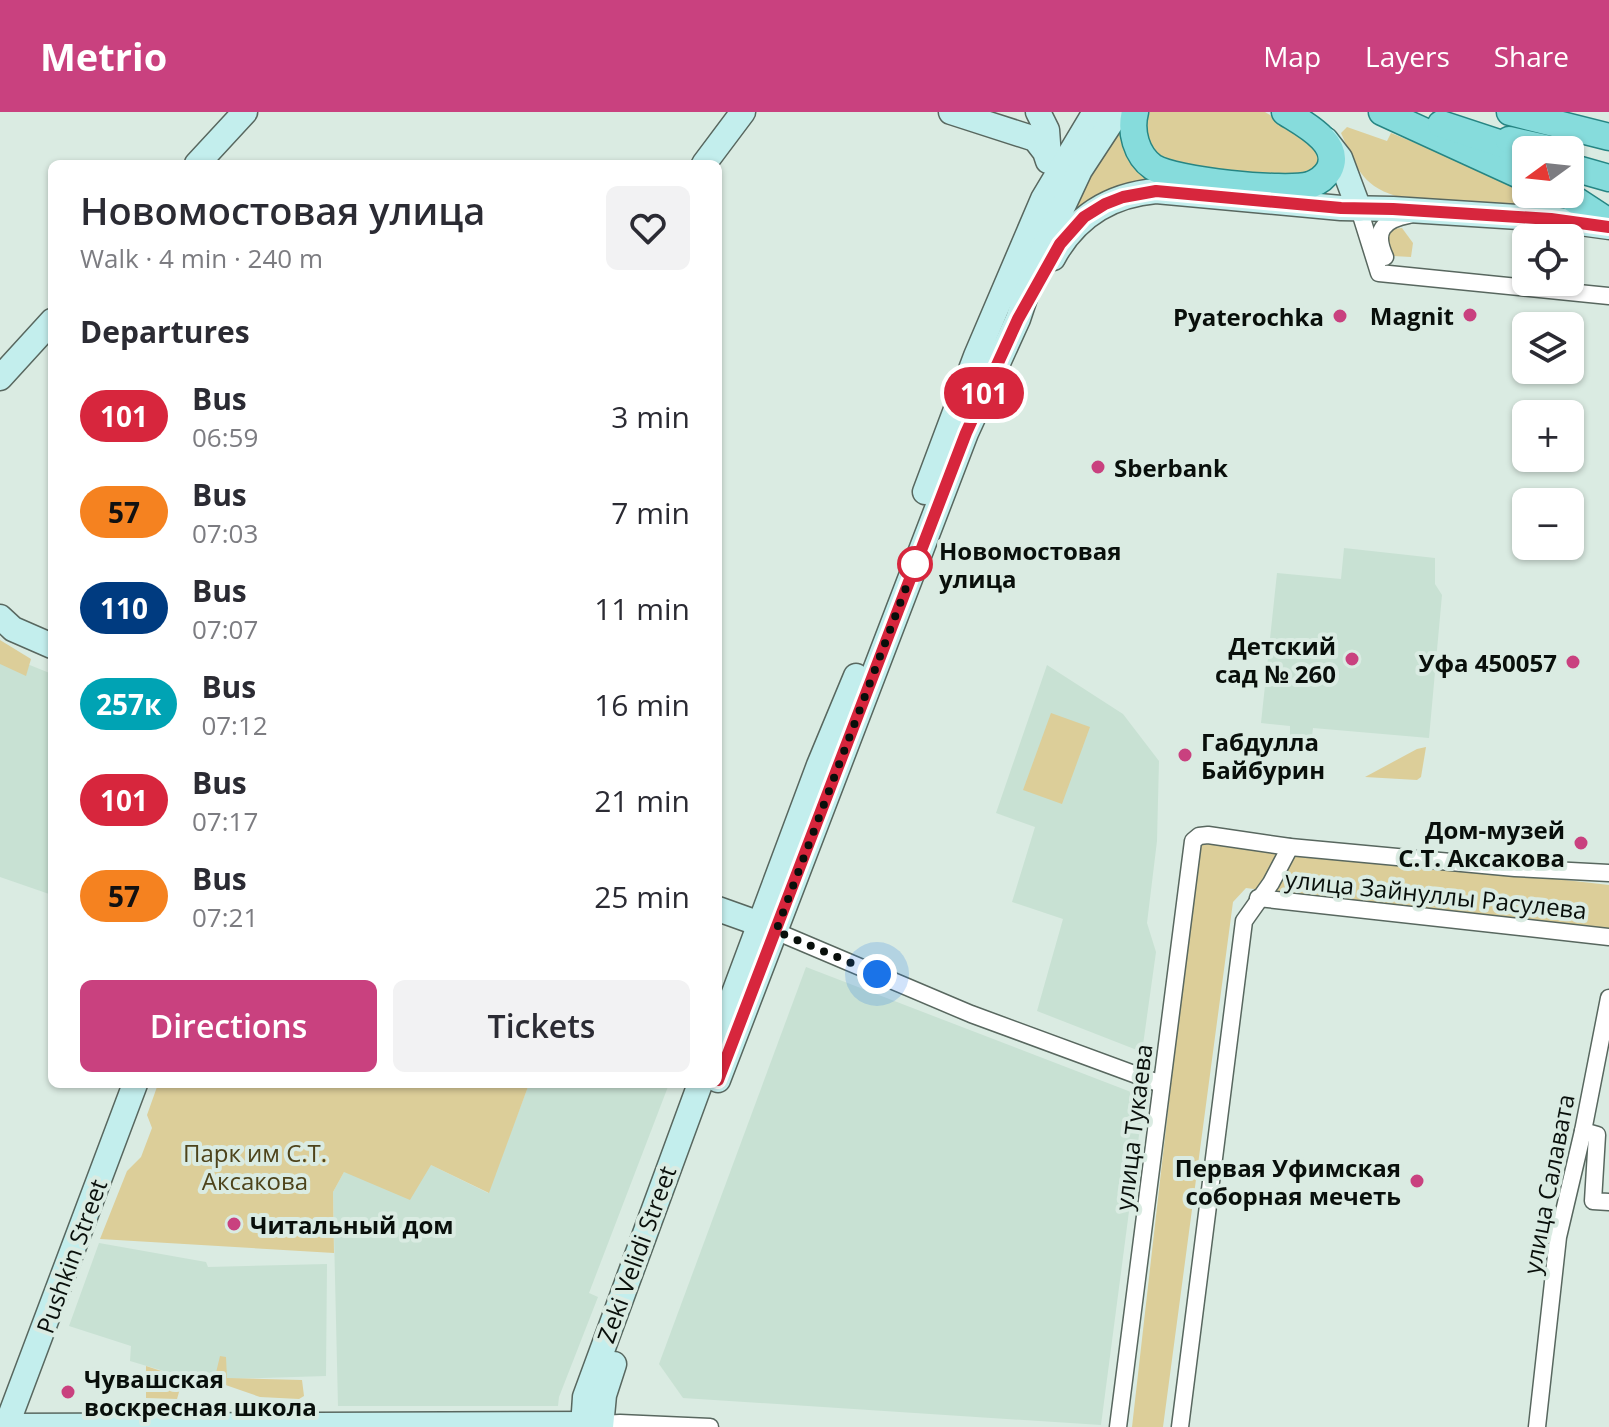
<!DOCTYPE html>
<html lang="en">
<head>
<meta charset="utf-8">
<style>
	:root { --surface:#fff; --page:#f2f2f3; --text:#2b2b33; --muted:#7c7c81; --accent:#c9417f }
	body { margin:0; font-family:"Open Sans",sans-serif; background:var(--page); color:var(--text); height:100vh; display:flex; flex-direction:column; font-size:30px; white-space:nowrap }
	* { box-sizing:border-box; margin:0 }
	p { font-size:26px; color:var(--muted) }
	.icon { flex:none; width:44px; height:44px; fill:none; stroke:currentColor; stroke-width:2; stroke-linecap:round; stroke-linejoin:round }
	.map { position:relative; flex:1; overflow:hidden }
	.sheet { position:absolute; left:48px; top:48px; width:674px; height:928px; display:flex; flex-direction:column; background:var(--surface); border-radius:12px; box-shadow:0 2px 6px #0004 }
	.sheet>* { flex:none }
	.badge { padding:0 16px; border-radius:26px; font-size:28px; line-height:52px }
	.needle { width:52px; rotate:255deg }
	.fabs { position:absolute; left:1512px; top:24px; display:grid; gap:16px }
	.fabs a { display:grid; place-items:center; width:72px; height:72px; border-radius:12px; background:var(--surface); box-shadow:0 2px 6px #0004; font-size:40px }
	.you { position:absolute; width:40px; height:40px; margin:-20px; border:6px solid #fff; border-radius:50%; background:#1a73e8; box-shadow:0 0 0 12px #1a73e833 }
	.map>.badge { position:absolute; translate:-50% -50%; box-shadow:0 0 0 4px #fff }
	h2 { padding:0 32px; font-size:30px; line-height:72px }
	.round { display:grid; place-items:center; flex:none; width:84px; height:84px; border-radius:12px; background:var(--page) }
	.summary { display:flex; align-items:center; justify-content:space-between; height:136px; padding:0 32px }
	h1 { font-size:38px; font-weight:600; line-height:60px }
	.action { display:flex; gap:16px; margin-top:auto; padding:16px 32px }
	.action a { flex:1; height:92px; border-radius:12px; background:var(--accent); color:#fff; font-size:32px; font-weight:600; line-height:92px; text-align:center }
	.action a+a { background:var(--page); color:var(--text) }
	ul { padding:0; list-style:none }
	li { display:flex; align-items:center; gap:24px; height:96px; padding:0 32px }
	li div { flex:1 }
	li b { display:block; font-size:30px }
	li em { font-style:normal }
	li .badge { min-width:88px; font-weight:700; text-align:center }
	header { display:flex; align-items:center; gap:48px; box-sizing:border-box; height:112px; padding:0 40px; background:var(--accent); color:#fff }
	header strong { font-size:38px }
	nav { display:flex; gap:44px; margin-inline-start:auto; font-size:28px }
	.map>svg:first-child { display:block }
	.built { fill:#c8e1d3 }
	.green { fill:#dcce99 }
	.lines { fill:none; stroke-linecap:round; stroke-linejoin:round }
	.street-casing { stroke:#58675f; stroke-width:19 }
	.secondary-casing { stroke:#58675f; stroke-width:27 }
	.primary-casing { stroke:#268583; stroke-width:29 }
	.street { stroke:#fff; stroke-width:16 }
	.secondary { stroke:#c3eeed; stroke-width:24 }
	.primary { stroke:#86dcdc; stroke-width:26 }
	.line-casing { stroke:#fff; stroke-width:18 }
	.line { stroke:#d7263d; stroke-width:12 }
	.walk { stroke:#090f0b; stroke-width:8; stroke-dasharray:0 14.4 }
	.poi-dot { fill:#c9417f; stroke:#daebe2; stroke-width:3 }
	.stop-dot { fill:#fff; stroke:#d7263d; stroke-width:4 }
	.labels { text-anchor:middle; dominant-baseline:central; stroke-width:8; stroke-linejoin:round; paint-order:stroke }
	.poi-label { font-size:24px; font-weight:bold; fill:#090f0b; stroke:#daebe2; text-anchor:end }
	.stop-label { font-size:24px; font-weight:bold; fill:#090f0b; stroke:#daebe2; text-anchor:start }
	.street-label { font-size:24px; fill:#090f0b; stroke:#daebe2 }
	.park-label { font-size:24px; fill:#4d431b; stroke:#daebe2 }
</style>
</head>
<body>
<header>
<strong>Metrio</strong>
<nav><a>Map</a><a>Layers</a><a>Share</a></nav>
</header>
<div class="map">
<svg width="1609" height="1315" viewBox="0 0 1609 1315">
	<rect width="100%" height="100%" fill="#daebe2"/>
	<g class="built">
		<polygon points="1344,436 1435,446 1435,472 1442,483 1429,626 1313,616 1312,624 1290,623 1290,614 1261,611 1277,461 1341,467"/>
		<polygon points="0,541 52,562 52,783 0,765"/>
		<polygon points="1047,553 1123,602 1159,649 1157,729 1147,811 1156,840 1142,940 1037,899 1063,807 1012,790 1035,715 996,701"/>
		<polygon points="806,855 1144,985 1101,1313 683,1286 659,1252"/>
		<polygon points="529,972 669,972 589,1181 598,1185 559,1285 558,1294 338,1294 333,1080 344,1060 431,1053 488,1081"/>
		<polygon points="99,1131 206,1150 208,1155 327,1152 326,1264 194,1268 130,1249 131,1234 69,1214"/>
	</g>
	<g class="green">
		<polygon points="1142,0 1265,0 1314,30 1321,53 1305,65 1191,59 1149,40"/>
		<polygon points="1121,11 1168,71 1078,99 1078,87"/>
		<path d="M1347,15L1387,29L1391,21L1526,76V82H1541L1560,89V93L1557,96L1396,84C1360,73 1355,52 1341,21Z"/>
		<polygon points="1402,116 1413,131 1411,145 1393,144 1387,139 1388,117"/>
		<polygon points="0,528 31,547 26,564 0,552"/>
		<polygon points="1051,601 1090,615 1062,692 1023,678"/>
		<polygon points="1426,635 1421,665 1417,668 1365,665 1417,637"/>
		<polygon points="1199,726 1609,773 1609,817 1600,819 1246,776 1233,790 1163,1315 1132,1315"/>
		<polygon points="158,972 529,972 489,1081 431,1053 410,1088 344,1060 333,1080 334,1141 100,1127 127,1059 141,1045 152,1016 147,1003"/>
		<polygon points="220,1244 226,1245 227,1266 302,1268 304,1284 299,1287 260,1285 214,1269"/>
		<polygon points="146,1254 183,1266 177,1287 146,1286"/>
	</g>
	<g class="lines">
		<g class="street-casing">
			<g id="street">
				<polyline points="1359,97 1379,161 1609,184"/>
				<path d="M1385,145C1373,119 1383,108 1409,103"/>
				<polyline points="1258,786 1609,825"/>
				<polyline points="768,816 971,902 1161,972"/>
				<polyline points="1583,1019 1597,1023 1593,1089 1609,1090"/>
				<polyline points="601,1312 620,1311 710,1315"/>
				<polyline points="1118,1315 1193,729 1199,724 1208,723 1290,735 1515,756 1609,761"/>
				<polyline points="1180,1315 1244,809 1271,771 1290,735"/>
				<polyline points="1537,1315 1558,1125 1583,1019 1609,886"/>
			</g>
		</g>
		<g class="secondary-casing">
			<g id="secondary">
				<polyline points="951,0 1035,27 1045,40 1048,49"/>
				<polyline points="1038,0 1047,18 1049,45"/>
				<polyline points="1326,28 1340,46 1359,97"/>
				<polyline points="197,52 245,0"/>
				<polyline points="704,52 743,0"/>
				<path d="M1053,146C1075,105 1110,83 1156,79L1341,96L1393,97L1551,107L1609,115"/>
				<polyline points="0,266 52,209"/>
				<polyline points="925,380 976,244 1043,87 1095,0"/>
				<polyline points="0,505 13,517 52,534"/>
				<polyline points="718,797 760,812"/>
				<polyline points="718,924 819,653 856,564"/>
				<polyline points="718,968 966,321 1018,207 1037,150 1080,58 1118,0"/>
				<polyline points="0,1314 601,1312"/>
				<polyline points="6,1315 135,972"/>
				<polyline points="583,1315 585,1285 700,972"/>
				<polyline points="601,1315 604,1283 614,1252"/>
			</g>
		</g>
		<g class="primary-casing">
			<g id="primary">
				<path d="M1135,0C1130,19 1136,43 1153,55C1174,69 1286,80 1310,73C1318,70 1325,65 1329,58C1343,31 1302,11 1285,0"/>
				<polyline points="1382,0 1526,66"/>
				<polyline points="1510,0 1609,25"/>
				<polyline points="1441,12 1526,40"/>
				<polyline points="1509,28 1554,38"/>
				<polyline points="1570,55 1609,66"/>
				<polyline points="1566,82 1609,110"/>
			</g>
		</g>
		<use href="#street" class="street"/>
		<use href="#secondary" class="secondary"/>
		<use href="#primary" class="primary"/>
	</g>
	<g class="lines">
		<g class="line-casing">
			<polyline id="line" points="718,968 966,321 1018,207 1060,132 1084,105 1105,92 1123,85 1156,79 1341,96 1393,97 1551,107 1609,115"/>
		</g>
		<use href="#line" class="line"/>
		<polyline class="walk" points="877,862 776,819 915,452"/>
	</g>
	<g class="poi-dot">
		<circle cx="1470" cy="203" r="8"/>
		<circle cx="1340" cy="204" r="8"/>
		<circle cx="1098" cy="355" r="8"/>
		<circle cx="1352" cy="547" r="8"/>
		<circle cx="1573" cy="550" r="8"/>
		<circle cx="1185" cy="643" r="8"/>
		<circle cx="1581" cy="731" r="8"/>
		<circle cx="1417" cy="1069" r="8"/>
		<circle cx="234" cy="1112" r="8"/>
		<circle cx="68" cy="1280" r="8"/>
	</g>
	<circle class="stop-dot" cx="915" cy="452" r="16"/>
	<g class="labels">
		<g class="poi-label">
			<text x="1454" y="203">Magnit</text>
			<text x="1324" y="204">Pyaterochka</text>
			<text x="1114" y="355" text-anchor="start">Sberbank</text>
			<text x="1336" y="533">Детский<tspan x="1336" dy="28">сад № 260</tspan></text>
			<text x="1557" y="550">Уфа 450057</text>
			<text x="1201" y="629" text-anchor="start">Габдулла<tspan x="1201" dy="28">Байбурин</tspan></text>
			<text x="1565" y="717">Дом-музей<tspan x="1565" dy="28">С.Т. Аксакова</tspan></text>
			<text x="1401" y="1055">Первая Уфимская<tspan x="1401" dy="28">соборная мечеть</tspan></text>
			<text x="250" y="1112" text-anchor="start">Читальный дом</text>
			<text x="84" y="1266" text-anchor="start">Чувашская<tspan x="84" dy="28">воскресная школа</tspan></text>
		</g>
		<g class="stop-label">
			<text x="939" y="438">Новомостовая<tspan x="939" dy="28">улица</tspan></text>
		</g>
		<g class="street-label">
			<text transform="translate(1436 782) rotate(6)">улица Зайнуллы Расулева</text>
			<text transform="translate(1133 1015) rotate(-83)">улица Тукаева</text>
			<text transform="translate(1548 1072) rotate(-79)">улица Салавата</text>
			<text transform="translate(636 1142) rotate(-70)">Zeki Velidi Street</text>
			<text transform="translate(71 1144) rotate(-70)">Pushkin Street</text>
		</g>
		<g class="park-label">
			<text x="255" y="1040">Парк им С.Т.<tspan x="255" dy="28">Аксакова</tspan></text>
		</g>
	</g>
</svg>
<div class="fabs">
<a><svg class="needle" viewBox="-14 -14 28 28"><path d="M0-13l5 13h-10z" fill="#e53935"/><path d="M0 13l5-13h-10z" fill="#7c7c81"/></svg></a>
<a><svg class="icon" aria-label="locate" viewBox="0 0 24 24"><circle cx="12" cy="12" r="6"/><path d="M12 2v4M12 18v4M2 12h4M18 12h4"/></svg></a>
<a><svg class="icon" aria-label="layers" viewBox="0 0 24 24"><path d="M12 4l9 5-9 5-9-5zM3 14l9 5 9-5"/></svg></a>
<a>+</a>
<a>−</a>
</div>
<div class="you" style="left:877px;top:862px"></div>
<b class="badge" style="left:984px;top:281px;background:#d7263d;color:#fff">101</b>
<section class="sheet">
<div class="summary"><div><h1>Новомостовая улица</h1><p>Walk · 4 min · 240 m</p></div><a class="round"><svg class="icon" aria-label="heart" viewBox="0 0 24 24"><path d="M12 20l-8-8c-3-5 5-10 8-4 3-6 11-1 8 4z"/></svg></a></div>
<h2>Departures</h2>
<ul>
<li><span class="badge" style="background:#d7263d;color:#fff">101</span><div><b>Bus</b><p>06:59</p></div><em>3 min</em></li>
<li><span class="badge" style="background:#f58220;color:#111">57</span><div><b>Bus</b><p>07:03</p></div><em>7 min</em></li>
<li><span class="badge" style="background:#003b80;color:#fff">110</span><div><b>Bus</b><p>07:07</p></div><em>11 min</em></li>
<li><span class="badge" style="background:#00a3b4;color:#fff">257к</span><div><b>Bus</b><p>07:12</p></div><em>16 min</em></li>
<li><span class="badge" style="background:#d7263d;color:#fff">101</span><div><b>Bus</b><p>07:17</p></div><em>21 min</em></li>
<li><span class="badge" style="background:#f58220;color:#111">57</span><div><b>Bus</b><p>07:21</p></div><em>25 min</em></li>
</ul>
<div class="action"><a>Directions</a><a>Tickets</a></div>
</section>
</div>
</body>
</html>
